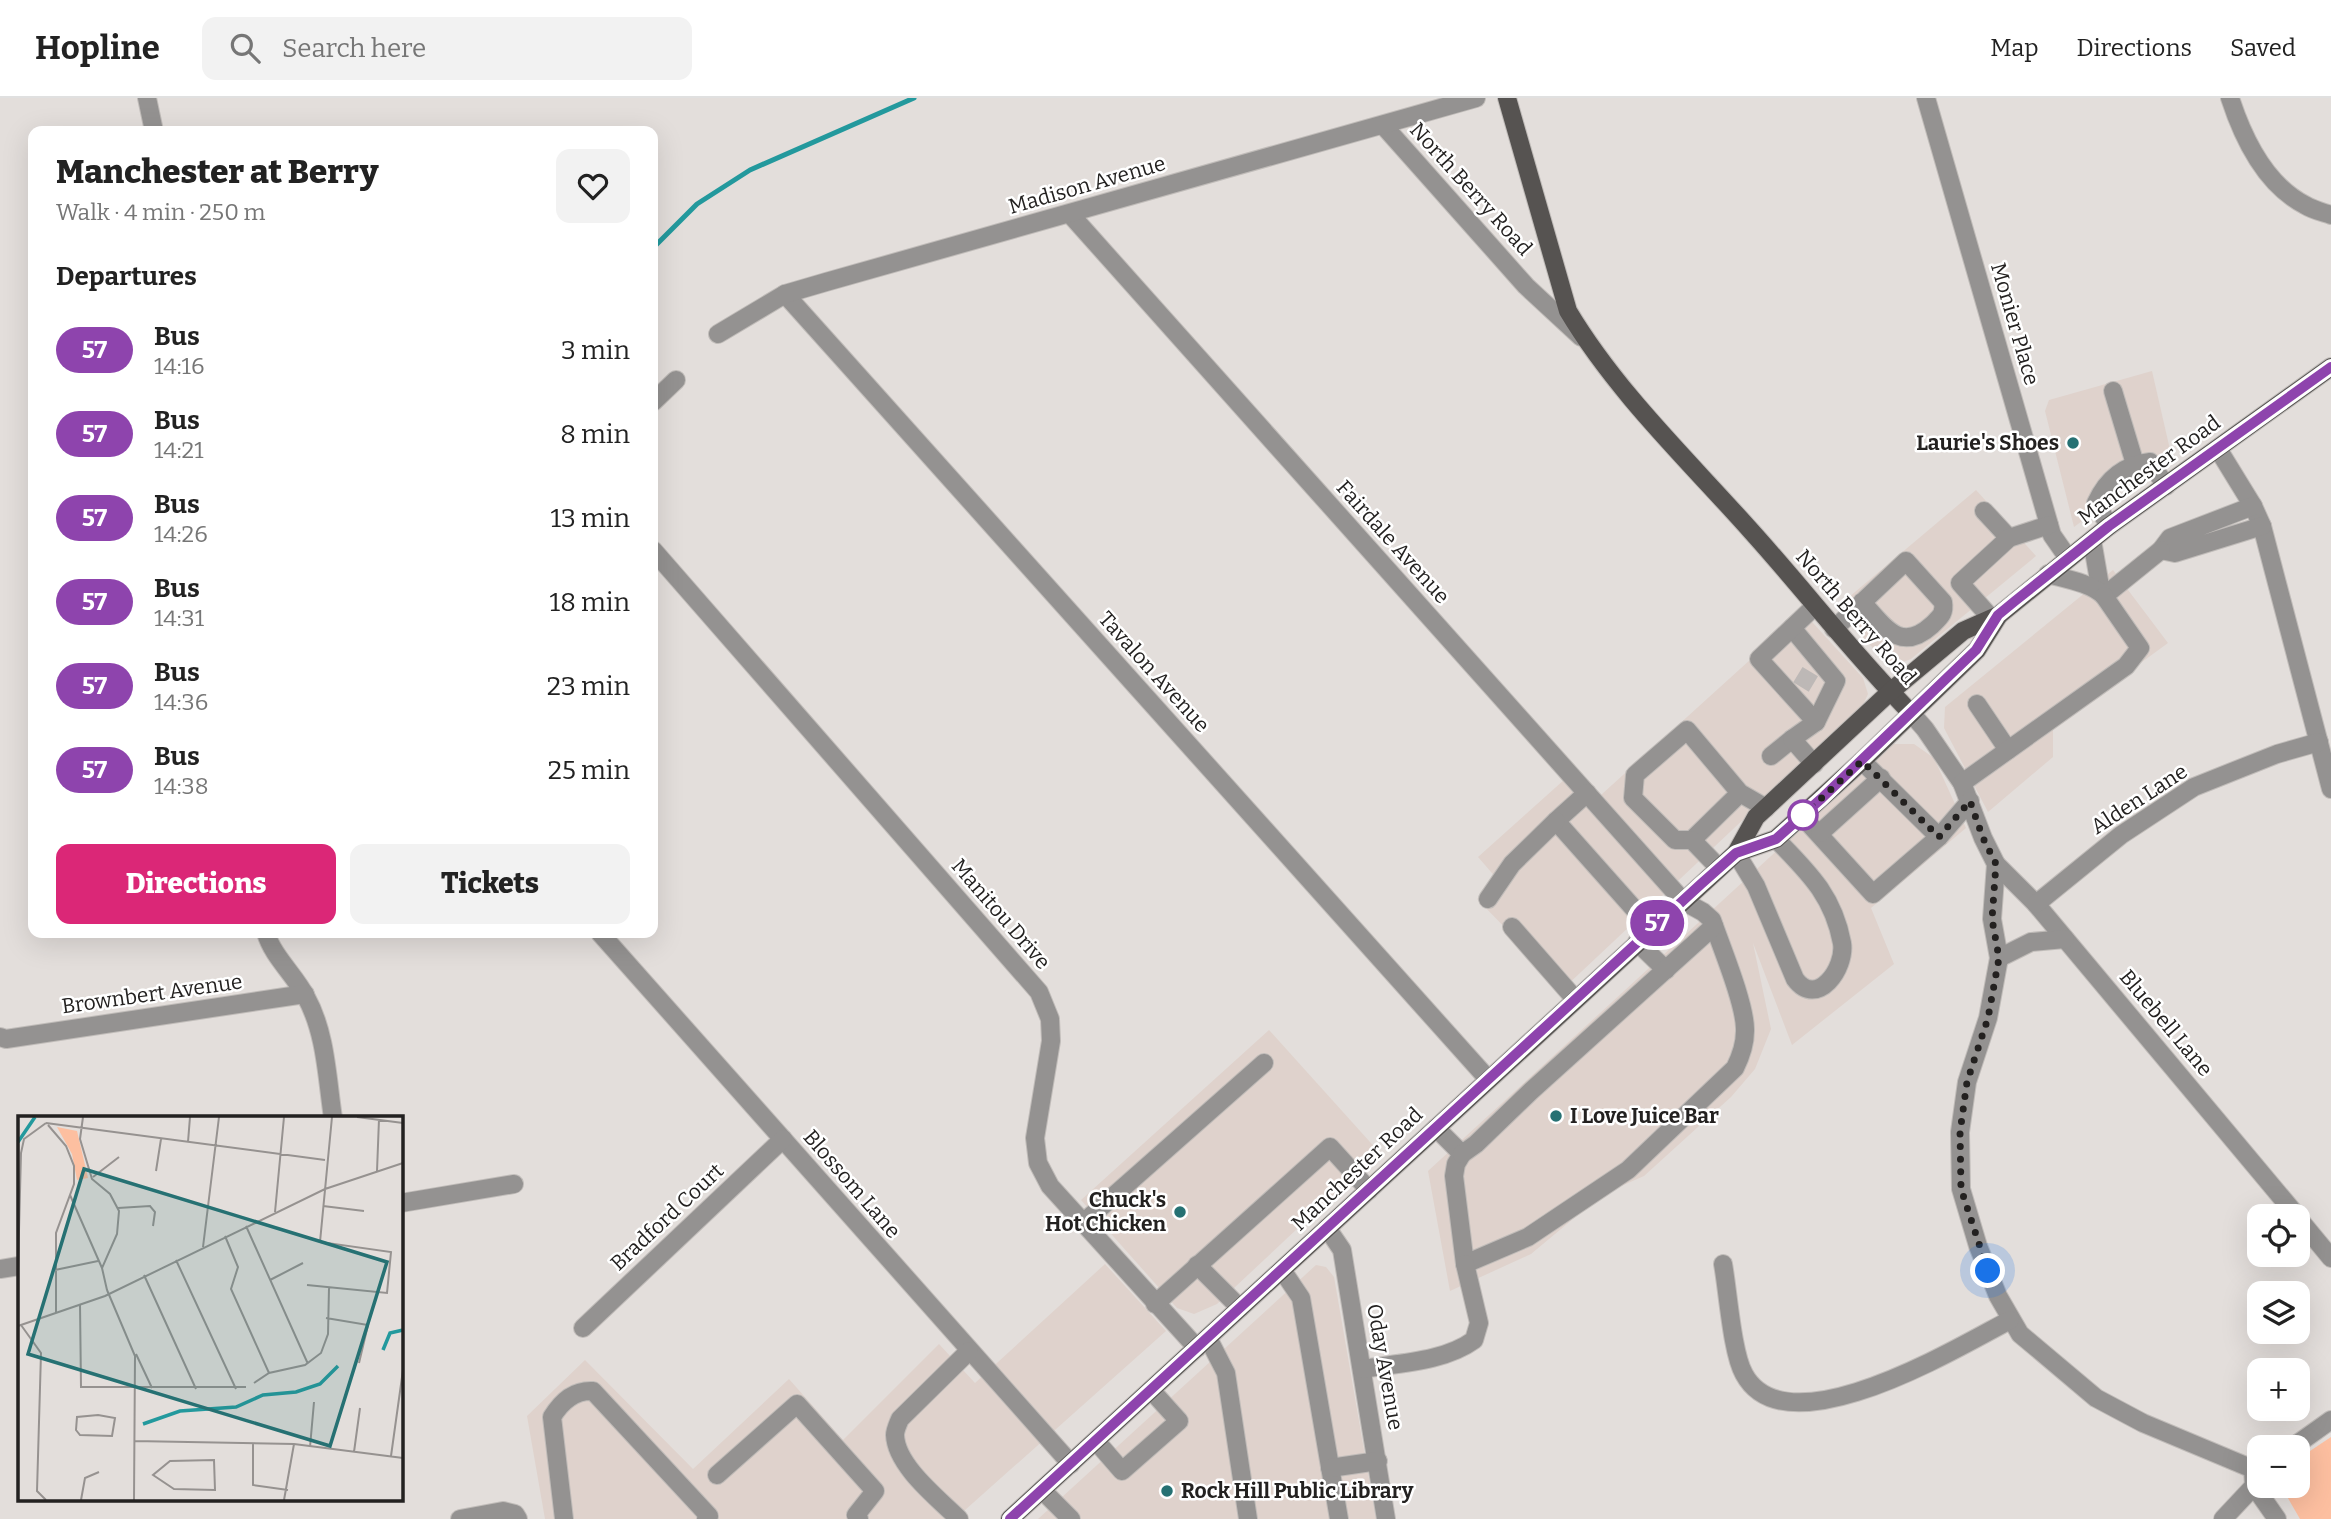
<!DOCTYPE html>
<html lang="en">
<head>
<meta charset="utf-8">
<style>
	:root { --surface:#fff; --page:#f2f2f2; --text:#222; --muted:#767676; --line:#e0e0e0; --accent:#db2777 }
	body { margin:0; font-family:Bitter,serif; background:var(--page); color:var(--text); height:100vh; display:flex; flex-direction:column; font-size:26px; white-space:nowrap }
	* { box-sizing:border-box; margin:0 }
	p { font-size:23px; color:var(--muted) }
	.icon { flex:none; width:38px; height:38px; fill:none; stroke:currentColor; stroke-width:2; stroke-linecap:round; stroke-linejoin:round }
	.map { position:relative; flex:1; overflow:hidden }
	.drawer { position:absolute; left:28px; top:28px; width:630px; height:812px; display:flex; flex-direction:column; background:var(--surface); border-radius:14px; box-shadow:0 7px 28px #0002 }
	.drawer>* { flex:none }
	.badge { padding:0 14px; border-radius:23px; font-size:24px; line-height:46px }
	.tools { position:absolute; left:2247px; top:1106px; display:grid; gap:14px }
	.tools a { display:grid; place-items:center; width:63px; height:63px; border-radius:14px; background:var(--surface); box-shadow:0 7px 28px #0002; font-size:35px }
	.you { position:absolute; width:35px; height:35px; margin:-18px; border:5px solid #fff; border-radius:50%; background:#1a73e8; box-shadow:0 0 0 10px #1a73e833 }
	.map>.badge { position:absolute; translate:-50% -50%; box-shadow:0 0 0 4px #fff }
	h2 { padding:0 28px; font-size:26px; line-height:63px }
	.round { display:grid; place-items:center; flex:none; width:74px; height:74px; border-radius:14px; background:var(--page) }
	.summary { display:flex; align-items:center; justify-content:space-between; height:119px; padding:0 28px }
	h1 { font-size:33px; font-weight:800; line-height:52px }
	.cta { display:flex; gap:14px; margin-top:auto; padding:14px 28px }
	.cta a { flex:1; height:80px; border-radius:14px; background:var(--accent); color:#fff; font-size:28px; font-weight:800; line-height:80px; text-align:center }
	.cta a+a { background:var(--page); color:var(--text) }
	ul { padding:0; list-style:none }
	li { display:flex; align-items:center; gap:21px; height:84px; padding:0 28px }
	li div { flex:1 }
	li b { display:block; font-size:26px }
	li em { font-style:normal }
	li .badge { min-width:77px; font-weight:700; text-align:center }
	header { display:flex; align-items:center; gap:42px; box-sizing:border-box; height:98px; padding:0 35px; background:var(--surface); border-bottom:2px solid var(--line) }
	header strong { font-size:33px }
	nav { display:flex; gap:38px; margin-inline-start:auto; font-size:24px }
	.search { width:490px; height:63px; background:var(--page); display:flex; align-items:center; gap:18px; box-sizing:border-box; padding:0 24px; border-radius:14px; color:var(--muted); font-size:26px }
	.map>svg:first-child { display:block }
	.built { fill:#dfd2cc }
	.green { fill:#fdbfa0 }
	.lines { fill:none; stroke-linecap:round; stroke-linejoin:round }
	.stream { stroke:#23999d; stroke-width:5 }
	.minor-tunnel { stroke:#bdb8b6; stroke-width:18; stroke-dasharray:18 9; stroke-linecap:butt }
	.minor-casing { stroke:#c0bcb9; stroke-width:20 }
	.major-casing { stroke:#c0bcb9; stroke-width:20 }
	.minor { stroke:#949291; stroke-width:18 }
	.major { stroke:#565351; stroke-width:18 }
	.line-casing { stroke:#fff; stroke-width:16 }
	.line { stroke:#8e44ad; stroke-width:10 }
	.walk { stroke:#232120; stroke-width:7; stroke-dasharray:0 12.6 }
	.poi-dot { fill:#267173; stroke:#fff; stroke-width:2.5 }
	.stop-dot { fill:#fff; stroke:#8e44ad; stroke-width:3.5 }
	.labels { text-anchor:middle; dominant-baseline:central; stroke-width:5; stroke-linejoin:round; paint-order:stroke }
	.street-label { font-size:21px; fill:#232120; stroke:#fff }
	.poi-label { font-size:21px; font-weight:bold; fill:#232120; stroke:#fff; text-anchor:end }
	.inset-river { fill:none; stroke:#23999d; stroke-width:3.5 }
	.inset-road { fill:none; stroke:#969290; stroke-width:2 }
	.view { fill:#267173; fill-opacity:0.15; stroke:#267173; stroke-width:3.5 }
	.inset-edge { fill:none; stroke:#232120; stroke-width:3.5 }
</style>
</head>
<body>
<header>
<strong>Hopline</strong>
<div class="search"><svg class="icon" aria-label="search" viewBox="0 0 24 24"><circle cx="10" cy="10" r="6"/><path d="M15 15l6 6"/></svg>Search here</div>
<nav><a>Map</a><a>Directions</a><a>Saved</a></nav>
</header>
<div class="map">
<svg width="2331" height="1421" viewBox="0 0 2331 1421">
	<rect width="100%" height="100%" fill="#e3dedb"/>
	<g class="built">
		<polygon points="2152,273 2171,356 2074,429 2045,313 2049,302"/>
		<polygon points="1976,392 2036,458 1911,561 1898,566 1885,563 1836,510"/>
		<polygon points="2113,472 2168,545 2053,629 2053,659 1988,714 1944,630 1945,609"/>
		<polygon points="1803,514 1863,580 1868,596 1861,611 1564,890 1477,801 1498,782 1478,759 1565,681 1591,706"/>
		<polygon points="1893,646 1914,646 1934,660 1966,730 1871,810 1894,866 1792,947 1753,845 1771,931 1755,971 1731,999 1644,1078 1603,1096 1531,1156 1450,1193 1428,1073"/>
		<polygon points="1269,932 1379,1054 1217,1206 1194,1216 1177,1210 1081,1102"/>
		<polygon points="1105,1166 1166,1233 955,1421 545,1421 527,1318 585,1262 693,1371 789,1281 843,1342 939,1246 975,1285"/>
		<polygon points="1316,1167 1326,1169 1334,1179 1376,1421 1038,1421"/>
	</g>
	<polygon class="green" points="2331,1339 2331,1421 2300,1421 2281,1388 2298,1388 2298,1361"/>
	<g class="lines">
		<polyline class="stream" points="653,150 697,106 750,72 914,0"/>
		<polyline class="minor-tunnel" points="1801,589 1813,569"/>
		<g class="minor-casing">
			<g id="minor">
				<polyline points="147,0 154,33"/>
				<polyline points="1926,0 2052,437 2068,460"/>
				<path d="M2230,0C2243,40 2266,87 2305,107C2313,112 2322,114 2331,117"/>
				<polyline points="1383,27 1526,188 1581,239"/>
				<path d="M1070,116L1683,803L1703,814L1712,822C1721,848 1746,908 1745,933C1745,947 1741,958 1735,970L1628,1072L1528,1139L1465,1166L1454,1078L1456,1066L1462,1056L1436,1030"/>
				<polyline points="785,196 1488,981"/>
				<polyline points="718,236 785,196 826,184 1476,0"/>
				<polyline points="2113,293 2135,366"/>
				<polyline points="653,304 676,282"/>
				<polyline points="2218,351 2253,408 2262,428 2331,691"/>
				<polyline points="2253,408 2170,440 2161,452 2175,455 2262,428"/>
				<polyline points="1984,413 2009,440"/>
				<path d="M2109,428L2096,405C2107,381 2124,367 2150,364L2166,388"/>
				<polyline points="2092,442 2101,494"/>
				<polyline points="653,452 1039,894 1050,921 1051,943 1035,1040 1038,1065 1050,1088 1197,1250"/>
				<path d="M2048,476C2066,481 2091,485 2104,498L2161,452"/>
				<polyline points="1991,520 1960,485 2009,440 2049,427"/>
				<polyline points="1792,530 1836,583 1816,624"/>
				<path d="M1834,531L1906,463L1943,504C1945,516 1940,519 1932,527C1900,556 1884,528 1862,504"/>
				<polyline points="1977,606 2008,652"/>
				<polyline points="1911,615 1925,631 1962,685 1983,740 1996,766 1992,821 1999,860 1988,920 1967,984 1960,1034 1961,1091 1978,1148 1998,1198 2020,1236 2096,1300 2143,1325 2253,1371 2254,1388 2277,1421"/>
				<polyline points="1771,658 1792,641"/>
				<polyline points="1862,663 1939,739"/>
				<polyline points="1814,666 1792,641 1816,624 1759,561 1815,508"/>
				<polyline points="1962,685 2126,568 2140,550 2104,498"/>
				<polyline points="1587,695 1556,723 1652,831"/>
				<polyline points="1740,695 1692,742 1675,742 1633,700 1635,677 1687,632 1740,695 1766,710"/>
				<polyline points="1802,718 1873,796 1939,739 1970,703"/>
				<polyline points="1820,735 1881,680"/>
				<polyline points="1692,742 1719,770"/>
				<path d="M1736,755L1756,788L1795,881C1817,911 1846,870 1842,845C1833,797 1808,774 1776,741"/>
				<polyline points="1996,766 2036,806 2297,1118"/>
				<polyline points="1488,801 1512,766 1556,723"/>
				<polyline points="2036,806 2121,737 2194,689 2277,656 2319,644"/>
				<polyline points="1512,829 1575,901"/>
				<path d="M266,835C273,859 295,877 306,899C326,935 327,980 333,1020"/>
				<polyline points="600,835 1071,1366"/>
				<polyline points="1637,844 1666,872"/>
				<polyline points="1999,860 2031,844 2065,841"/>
				<polyline points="0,939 6,941 305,896"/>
				<polyline points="1462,1056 1476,1046 1531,993 1714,828"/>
				<polyline points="401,1105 514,1086"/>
				<polyline points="2298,1120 2331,1160"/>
				<polyline points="1083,1125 1264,965"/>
				<polyline points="1327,1130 1342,1152 1386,1421"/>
				<path d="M1723,1166C1728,1193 1732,1255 1744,1276C1786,1354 1958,1249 2010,1222"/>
				<polyline points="1197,1167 1240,1210"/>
				<polyline points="0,1171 19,1168"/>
				<polyline points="1282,1172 1301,1200 1339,1421"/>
				<polyline points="1155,1206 1330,1049 1369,1092"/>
				<polyline points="583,1230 783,1041"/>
				<polyline points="1208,1240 1226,1275 1248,1421"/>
				<path d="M1362,1271C1398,1265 1444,1264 1474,1242L1479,1225L1465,1166"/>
				<polyline points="1096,1343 1122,1373 1179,1323 1151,1292"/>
				<polyline points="2293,1349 2331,1322"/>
				<polyline points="1330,1370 1378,1363"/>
				<polyline points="717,1377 797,1306 875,1393 856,1417 859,1421"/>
				<polyline points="1042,1392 1071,1421"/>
				<polyline points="460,1421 503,1413 515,1416 518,1421"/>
				<path d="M564,1421L552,1319C561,1304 574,1292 593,1293L709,1418L706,1421"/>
				<path d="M959,1421C939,1401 896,1368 895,1337C895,1332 898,1326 900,1321L969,1253"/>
				<polyline points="2223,1421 2254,1388"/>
			</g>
		</g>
		<g class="major-casing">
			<g id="major">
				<path d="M1507,0L1568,213C1617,295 1689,363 1752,434C1806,494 1855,558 1911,615"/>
				<polyline points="1736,755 1776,741 1862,663 1977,552 1999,517"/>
				<polyline points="1010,1421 1736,755 1756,719 1890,594 1963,533 1999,517 2109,428 2331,269"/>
			</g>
		</g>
		<use href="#minor" class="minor"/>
		<use href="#major" class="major"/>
	</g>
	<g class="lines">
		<g class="line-casing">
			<polyline id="line" points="1010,1421 1701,786 1736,755 1776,741 1822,700 1976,552 1998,517 2015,503 2109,428 2331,269"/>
		</g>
		<use href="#line" class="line"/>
		<polyline class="walk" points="1803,717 1862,663 1939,739 1970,703 1983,740 1996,766 1992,821 1999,860 1988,920 1967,984 1960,1034 1961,1091 1988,1173"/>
	</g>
	<g class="poi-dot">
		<circle cx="2073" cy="345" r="7"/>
		<circle cx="1556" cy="1018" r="7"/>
		<circle cx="1180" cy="1114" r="7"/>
		<circle cx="1167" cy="1393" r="7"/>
	</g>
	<circle class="stop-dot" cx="1803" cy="717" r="14"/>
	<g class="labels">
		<g class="street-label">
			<text transform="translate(1087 87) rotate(-16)">Madison Avenue</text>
			<text transform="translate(1471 91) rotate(48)">North Berry Road</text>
			<text transform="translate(2015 226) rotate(74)">Monier Place</text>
			<text transform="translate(2149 372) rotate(-36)">Manchester Road</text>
			<text transform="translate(1393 444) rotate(48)">Fairdale Avenue</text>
			<text transform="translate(1856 519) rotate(49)">North Berry Road</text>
			<text transform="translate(1154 574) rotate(48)">Tavalon Avenue</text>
			<text transform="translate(2139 701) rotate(-33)">Alden Lane</text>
			<text transform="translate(1001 816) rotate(49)">Manitou Drive</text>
			<text transform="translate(152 896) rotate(-8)">Brownbert Avenue</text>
			<text transform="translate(2166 925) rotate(50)">Bluebell Lane</text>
			<text transform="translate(1357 1071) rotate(-43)">Manchester Road</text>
			<text transform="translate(852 1086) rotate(49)">Blossom Lane</text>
			<text transform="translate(667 1119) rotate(-43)">Bradford Court</text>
			<text transform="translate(1385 1269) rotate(80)">Oday Avenue</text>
		</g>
		<g class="poi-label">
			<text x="2059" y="345">Laurie's Shoes</text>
			<text x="1570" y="1018" text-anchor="start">I Love Juice Bar</text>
			<text x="1166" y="1102">Chuck's<tspan x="1166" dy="24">Hot Chicken</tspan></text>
			<text x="1181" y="1393" text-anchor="start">Rock Hill Public Library</text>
		</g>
	</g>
	<g transform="translate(18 1018)">
		<rect width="385" height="385" fill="#e3dedb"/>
		<path d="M39,11L59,15L70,62L59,64L54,38Z" fill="#fdbfa0"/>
		<path class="inset-river" d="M0,26L17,1M365,234L372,217L385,214M125,308L162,295L218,291L245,279L278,276L302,268L320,250"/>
		<path class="inset-road" d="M65,1L62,23L74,63L92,78L101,95L99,118L84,152L89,174M339,1L385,7M28,7L307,44M30,9L48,30L56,50V68L38,117V197M170,26L172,1M138,55L143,23M359,55L361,3M75,61L101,41M52,79L84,152M305,90L346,95M100,92L132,90L137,96L135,110M257,96L266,1M228,110L290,248M207,120L220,151L213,173L251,257M185,131L201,1M158,144L218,273M0,153L3,37L6,23L28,7M37,154L80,145M126,159L178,273M252,164L285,147M289,169L369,177L373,136L302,126L314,1M89,174L117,240L116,384M62,188L63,271H228M308,202L350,209L341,247M3,209L23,237L19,375L28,384M0,210L87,180L307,73L385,47M118,238L134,272M236,267L251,257L287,249L303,237L310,218L311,172M80,299L97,302L94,320L62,319L58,314L59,301ZM116,325L276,328L385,342M235,327V369L270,374M292,331L296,286M336,336L342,292M373,340L385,254M196,344L197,374L156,373L135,359L152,345ZM63,384L67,362L81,356M266,384L276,328"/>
		<path class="view" d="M66,53L369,146L312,330L10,238Z"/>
		<rect width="385" height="385" class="inset-edge"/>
	</g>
</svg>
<div class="tools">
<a><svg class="icon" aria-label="locate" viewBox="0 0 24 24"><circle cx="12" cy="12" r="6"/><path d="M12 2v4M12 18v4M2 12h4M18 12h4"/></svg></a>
<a><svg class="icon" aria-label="layers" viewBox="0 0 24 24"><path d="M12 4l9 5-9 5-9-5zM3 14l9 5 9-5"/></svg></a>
<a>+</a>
<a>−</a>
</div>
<div class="you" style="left:1988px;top:1173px"></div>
<b class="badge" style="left:1657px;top:825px;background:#8e44ad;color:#fff">57</b>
<section class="drawer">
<div class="summary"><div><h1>Manchester at Berry</h1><p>Walk · 4 min · 250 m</p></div><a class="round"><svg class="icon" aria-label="heart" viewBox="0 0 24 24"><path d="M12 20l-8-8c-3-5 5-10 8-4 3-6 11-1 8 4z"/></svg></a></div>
<h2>Departures</h2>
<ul>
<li><span class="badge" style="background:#8e44ad;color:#fff">57</span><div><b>Bus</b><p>14:16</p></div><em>3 min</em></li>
<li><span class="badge" style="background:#8e44ad;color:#fff">57</span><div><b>Bus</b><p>14:21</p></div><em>8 min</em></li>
<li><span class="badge" style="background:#8e44ad;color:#fff">57</span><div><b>Bus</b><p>14:26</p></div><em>13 min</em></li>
<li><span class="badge" style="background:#8e44ad;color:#fff">57</span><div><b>Bus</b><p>14:31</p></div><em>18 min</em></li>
<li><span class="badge" style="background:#8e44ad;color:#fff">57</span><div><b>Bus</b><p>14:36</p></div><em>23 min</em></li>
<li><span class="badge" style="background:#8e44ad;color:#fff">57</span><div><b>Bus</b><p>14:38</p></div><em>25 min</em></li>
</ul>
<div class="cta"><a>Directions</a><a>Tickets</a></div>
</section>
</div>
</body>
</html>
